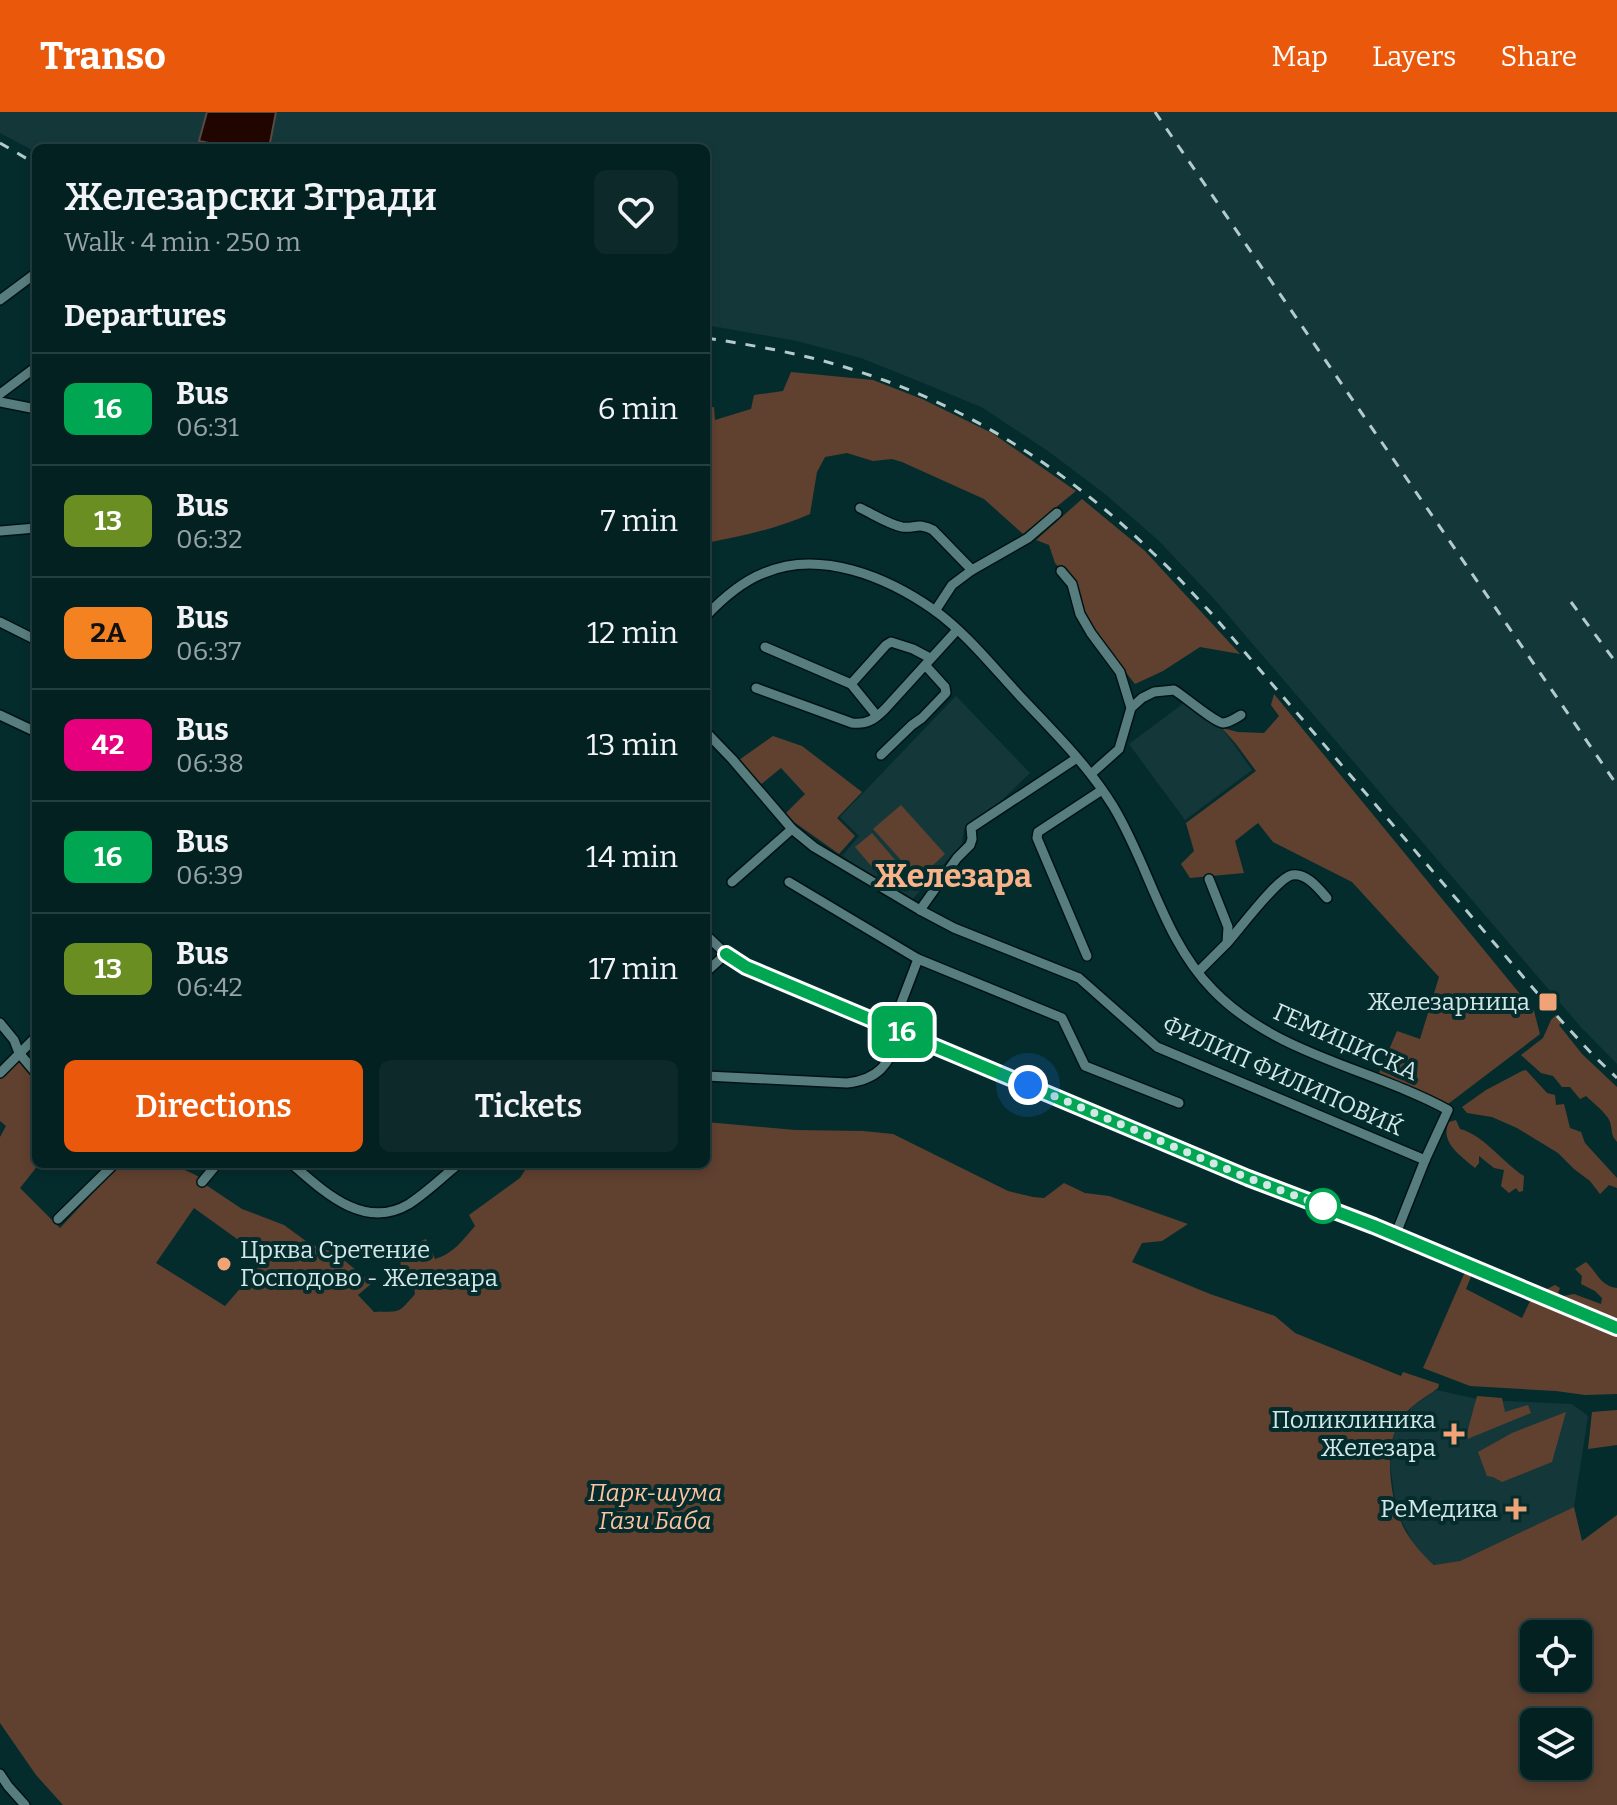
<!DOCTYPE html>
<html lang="en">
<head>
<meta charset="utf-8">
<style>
	:root { --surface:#042122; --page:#0d292a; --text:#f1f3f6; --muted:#97a3a5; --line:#253e40; --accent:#ea580c }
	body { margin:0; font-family:Bitter,serif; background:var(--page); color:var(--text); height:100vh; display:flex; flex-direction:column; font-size:30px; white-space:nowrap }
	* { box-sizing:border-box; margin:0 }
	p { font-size:26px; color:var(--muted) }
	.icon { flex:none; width:44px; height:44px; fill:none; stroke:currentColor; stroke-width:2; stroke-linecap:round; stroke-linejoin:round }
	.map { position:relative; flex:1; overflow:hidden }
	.drawer { position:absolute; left:32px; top:32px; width:678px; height:1024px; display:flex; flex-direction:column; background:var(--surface); border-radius:12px; box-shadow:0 4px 12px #0003,0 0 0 2px var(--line) }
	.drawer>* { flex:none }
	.badge { padding:0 16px; border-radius:12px; font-size:28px; line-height:52px }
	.controls { position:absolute; left:1520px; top:1508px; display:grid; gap:16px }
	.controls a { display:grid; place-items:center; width:72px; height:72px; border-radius:12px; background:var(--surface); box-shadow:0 4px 12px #0003,0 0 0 2px var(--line); font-size:40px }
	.you { position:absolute; width:40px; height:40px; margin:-20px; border:6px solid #fff; border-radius:50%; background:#1a73e8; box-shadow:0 0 0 12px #1a73e833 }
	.map>.badge { position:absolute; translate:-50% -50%; box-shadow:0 0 0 4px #fff }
	h2 { padding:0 32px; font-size:30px; line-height:72px }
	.round { display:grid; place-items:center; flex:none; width:84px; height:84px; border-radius:12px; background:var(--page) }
	.head { display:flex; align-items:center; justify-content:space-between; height:136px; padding:0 32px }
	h1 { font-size:38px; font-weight:600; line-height:60px }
	.primary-button { display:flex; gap:16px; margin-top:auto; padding:16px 32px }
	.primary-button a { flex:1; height:92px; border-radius:12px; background:var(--accent); color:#fff; font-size:32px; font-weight:600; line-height:92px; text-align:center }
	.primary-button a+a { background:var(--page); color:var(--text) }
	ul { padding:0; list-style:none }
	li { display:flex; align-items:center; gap:24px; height:112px; padding:0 32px; border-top:2px solid var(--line) }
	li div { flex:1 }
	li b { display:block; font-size:30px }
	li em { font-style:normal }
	li .badge { min-width:88px; font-weight:700; text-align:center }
	header { display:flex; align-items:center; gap:48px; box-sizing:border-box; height:112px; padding:0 40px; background:var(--accent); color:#fff }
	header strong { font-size:38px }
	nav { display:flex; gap:44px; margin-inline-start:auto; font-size:28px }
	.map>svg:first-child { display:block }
	.built { fill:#14383a }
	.green { fill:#604130; fill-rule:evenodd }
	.water { fill:#210600; stroke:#564a45; stroke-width:2 }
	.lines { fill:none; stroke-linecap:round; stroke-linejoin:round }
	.minor-casing { stroke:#001314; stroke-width:12 }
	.minor { stroke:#587d7e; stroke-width:9 }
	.rail { stroke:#b4cbcb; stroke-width:3; stroke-dasharray:10 10; stroke-linecap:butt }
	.line-casing { stroke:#fff; stroke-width:18 }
	.line { stroke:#00a651; stroke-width:12 }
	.walk { stroke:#d3e7e7; stroke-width:8; stroke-dasharray:0 14.4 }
	.poi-dot { fill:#efa377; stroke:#052c2d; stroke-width:3 }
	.stop-dot { fill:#fff; stroke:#00a651; stroke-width:4 }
	.labels { text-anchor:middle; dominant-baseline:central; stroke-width:8; stroke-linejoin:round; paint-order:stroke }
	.poi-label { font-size:24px; fill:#d3e7e7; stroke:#052c2d; text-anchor:end }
	.street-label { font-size:24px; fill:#d3e7e7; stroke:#052c2d }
	.park-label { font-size:24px; font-style:italic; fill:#ffc19f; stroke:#052c2d }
	.district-label { font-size:32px; font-weight:bold; fill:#f9b289; stroke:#052c2d }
</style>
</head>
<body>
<header>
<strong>Transo</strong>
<nav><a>Map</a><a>Layers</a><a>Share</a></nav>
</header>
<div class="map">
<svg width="1617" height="1693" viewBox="0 0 1617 1693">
	<rect width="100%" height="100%" fill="#052c2d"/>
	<g class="built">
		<polygon points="0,0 1617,0 1617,952 1580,914 1216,489 1157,427 1105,382 1048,339 983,296 921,270 861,246 797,229 706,213 706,36 36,36 36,40 0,21"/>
		<polygon points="956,584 1030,661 998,692 964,717 962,732 910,790 842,744 859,724 840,705"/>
		<polygon points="1184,591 1222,616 1252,658 1185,708 1129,632"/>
		<polygon points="1436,1278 1482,1288 1572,1292 1588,1304 1574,1395 1460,1449 1435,1453 1424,1444 1412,1429 1397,1400 1390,1353 1394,1321 1402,1307 1413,1294"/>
	</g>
	<g class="green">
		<path d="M791,260L873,268L922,287L992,321L1076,379L1023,422L984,387L902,350L892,347L873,349L847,341L825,345L817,360L810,402C776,417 742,424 706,431V296L714,295L715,308L751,297L754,283L783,279Z"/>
		<polygon points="1082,387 1145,439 1240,542 1200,535 1163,559 1135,572 1097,524 1085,505 1077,474 1055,451 1049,433 1036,428"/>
		<polygon points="1274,582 1534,899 1540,922 1448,992 1379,961 1397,919 1420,927 1439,865 1352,770 1273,730 1258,711 1235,729 1244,761 1190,766 1181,752 1194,739 1186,711 1256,659 1236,632 1222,616 1238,620 1264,621 1279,604 1271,593"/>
		<polygon points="773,624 802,634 862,680 837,706 855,724 839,742 794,710 786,701 805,682 781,656 760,673 739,648"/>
		<polygon points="901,693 945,742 918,767 873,717"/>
		<polygon points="872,721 902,756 885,770 855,735"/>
		<path d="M1556,903L1563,910L1559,913L1582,942L1617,975V1030C1610,1022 1613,1020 1610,1010C1607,1001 1593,991 1586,984L1580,987L1570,975H1562L1553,964L1541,961L1521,943L1543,926L1551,908Z"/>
		<path d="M19,941L36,961V1052H39L20,1076L60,1116L120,1052C153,1052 174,1049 204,1068L203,1071L242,1097L284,1113L310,1132L335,1141L372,1171L358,1183L374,1200C401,1199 397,1203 415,1182L414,1175L409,1169L402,1168L395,1159L401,1155L400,1146C411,1140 415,1131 426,1127L435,1147C453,1142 463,1128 475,1114L469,1103L520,1066L529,1052H706V1010L795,1018L863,1019L893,1022L1008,1079L1033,1085L1044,1086L1064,1071L1085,1081L1109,1084L1188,1112L1162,1129L1142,1131L1132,1150L1210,1182L1275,1204L1295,1221L1401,1264L1403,1260L1439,1272L1438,1276C1425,1286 1410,1293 1401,1307C1382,1334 1390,1393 1406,1420C1414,1433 1423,1443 1434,1453L1460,1449L1574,1395L1582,1429L1617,1403V1693H63L36,1663L0,1611V1025L6,1014L0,1009V961ZM194,1096L244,1132L260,1149L257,1157L225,1194L156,1151ZM1534,1522H1578V1566H1534ZM1534,1610H1578V1654H1534Z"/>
		<polygon points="1526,958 1547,981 1555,983 1556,993 1564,992 1570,1016 1581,1020 1585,1031 1617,1066 1617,1076 1609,1073 1600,1082 1590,1069 1574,1057 1558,1041 1517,1016 1492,1005 1467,1001 1462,995 1486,978 1522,959"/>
		<path d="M1456,1008L1460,1017C1484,1023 1503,1051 1524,1064L1523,1079L1519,1080L1516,1076L1509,1081L1501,1074L1504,1058L1494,1056L1479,1044V1051L1475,1056C1461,1044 1439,1030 1449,1010Z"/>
		<path d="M1586,1150C1597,1160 1600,1174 1617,1176V1212L1549,1185L1543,1179L1555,1173L1560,1176L1558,1181L1563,1184L1574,1182L1601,1192L1602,1186L1595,1179L1581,1172L1582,1164L1575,1157Z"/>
		<polygon points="1465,1160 1472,1162 1466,1177 1522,1206 1530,1189 1617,1224 1617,1282 1585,1283 1556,1279 1470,1274 1423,1256"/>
		<polygon points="1477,1284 1502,1286 1505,1300 1528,1293 1531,1301 1465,1328"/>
		<polygon points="1617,1298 1617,1333 1588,1337 1592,1300"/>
		<polygon points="1566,1300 1552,1350 1502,1370 1493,1365 1487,1364 1478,1340 1512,1321"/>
	</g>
	<polygon class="water" points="207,0 276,0 269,36 235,36 199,29"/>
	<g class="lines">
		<g class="minor-casing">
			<g id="minor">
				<polyline points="0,188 36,161"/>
				<polyline points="0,282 36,255"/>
				<polyline points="0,290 36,297"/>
				<path d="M860,396C873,402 888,412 902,415C914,417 919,410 933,418L972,458"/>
				<polyline points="0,419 36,416"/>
				<polyline points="1061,459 1072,472 1080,502 1091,521 1120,560 1131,596"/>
				<polyline points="935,499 952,473 972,458 1028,426 1057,401"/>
				<path d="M706,504C723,486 741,470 764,461C820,437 887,465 934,498C966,521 992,554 1019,583C1052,618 1087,652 1113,694C1149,753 1163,827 1213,878C1276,943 1371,956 1448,998L1425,1048L1395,1124"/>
				<polyline points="0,510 36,528"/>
				<polyline points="765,535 851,572 877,604"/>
				<polyline points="851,572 886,533 891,530 913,537 930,546"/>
				<path d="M756,576L852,611C867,613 875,607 885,597L957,518"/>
				<polyline points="0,603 36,620"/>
				<polyline points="706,620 732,647 792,717 814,735 920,798 954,816 1079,866 1157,935 1425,1048"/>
				<polyline points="881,643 912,613 922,606 946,581 945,575 926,554"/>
				<path d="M1091,662L1119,637L1131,596L1142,586L1154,580L1174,578C1184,584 1214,610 1223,611C1229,611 1236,606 1241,603"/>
				<polyline points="732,770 792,717"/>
				<polyline points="789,770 918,847 1062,906 1085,954 1179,991"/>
				<polyline points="920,798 957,746 970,733 972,727 971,716 1077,646"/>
				<polyline points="706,823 726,842 746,855 1248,1066 1374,1114 1617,1216"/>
				<path d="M1227,831C1239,818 1277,766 1292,763C1306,760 1319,777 1327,786"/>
				<polyline points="1087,844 1037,726 1038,720 1102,678"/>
				<polyline points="706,860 726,842"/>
				<polyline points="1198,860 1227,831 1228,815 1209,767"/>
				<polyline points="0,911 14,928 19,941 36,961"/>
				<polyline points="892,915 918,847"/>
				<polyline points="0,961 36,925"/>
				<path d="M706,964L847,971C882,967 888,950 903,920"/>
				<path d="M292,1052C323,1079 364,1119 409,1092C426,1081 442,1066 458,1052"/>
				<polyline points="202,1070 217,1052"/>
				<polyline points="58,1107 114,1052"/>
				<polyline points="0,1662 8,1674 25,1693"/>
			</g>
		</g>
		<use href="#minor" class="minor"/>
		<g class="rail">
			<polyline points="1155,0 1617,673"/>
			<polyline points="0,31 36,52"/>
			<path d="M706,226C758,234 810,243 860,260C970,295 1071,361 1153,441C1174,460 1193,482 1212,502L1556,903L1592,942L1617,966"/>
			<polyline points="1571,490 1617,552"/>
		</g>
	</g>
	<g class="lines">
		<g class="line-casing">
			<polyline id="line" points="726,842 746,855 1248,1066 1374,1114 1617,1216"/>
		</g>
		<use href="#line" class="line"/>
		<polyline class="walk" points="1028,973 1248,1066 1323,1094"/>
	</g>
	<g class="poi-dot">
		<rect x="1538" y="880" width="20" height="20" rx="4"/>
		<circle cx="224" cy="1152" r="8"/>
		<path d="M1450 1310h8v8h8v8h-8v8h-8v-8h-8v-8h8z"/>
		<path d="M1512 1385h8v8h8v8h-8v8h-8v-8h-8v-8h8z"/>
	</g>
	<circle class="stop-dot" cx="1323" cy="1094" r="16"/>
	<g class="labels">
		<g class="poi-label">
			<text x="1530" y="890">Железарница</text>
			<text x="240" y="1138" text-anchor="start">Црква Сретение<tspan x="240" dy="28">Господово - Железара</tspan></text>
			<text x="1436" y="1308">Поликлиника<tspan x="1436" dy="28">Железара</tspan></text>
			<text x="1498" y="1397">РеМедика</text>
		</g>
		<g class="street-label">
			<text transform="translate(1346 930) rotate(24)">ГЕМИЏИСКА</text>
			<text transform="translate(1283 964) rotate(24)">ФИЛИП ФИЛИПОВИЌ</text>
		</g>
		<g class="park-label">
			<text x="655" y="1381">Парк-шума<tspan x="655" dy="28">Гази Баба</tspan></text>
		</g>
		<g class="district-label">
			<text x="953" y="764">Железара</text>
		</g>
	</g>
</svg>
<div class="controls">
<a><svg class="icon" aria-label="locate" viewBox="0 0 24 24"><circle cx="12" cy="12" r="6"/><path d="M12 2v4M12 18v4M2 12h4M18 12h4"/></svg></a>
<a><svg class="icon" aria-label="layers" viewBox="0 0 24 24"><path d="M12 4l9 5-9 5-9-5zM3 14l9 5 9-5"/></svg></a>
</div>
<div class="you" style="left:1028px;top:973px"></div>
<b class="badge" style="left:902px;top:920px;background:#00a651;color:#fff">16</b>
<section class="drawer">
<div class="head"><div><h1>Железарски Згради</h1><p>Walk · 4 min · 250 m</p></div><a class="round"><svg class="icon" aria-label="heart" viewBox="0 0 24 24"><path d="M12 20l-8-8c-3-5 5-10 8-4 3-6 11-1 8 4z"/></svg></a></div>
<h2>Departures</h2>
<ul>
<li><span class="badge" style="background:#00a651;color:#fff">16</span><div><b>Bus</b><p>06:31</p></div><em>6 min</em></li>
<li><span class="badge" style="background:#6b8e23;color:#fff">13</span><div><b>Bus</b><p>06:32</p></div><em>7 min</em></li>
<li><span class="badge" style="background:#f58220;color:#111">2A</span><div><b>Bus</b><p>06:37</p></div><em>12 min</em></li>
<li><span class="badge" style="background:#e6007e;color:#fff">42</span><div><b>Bus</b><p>06:38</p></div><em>13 min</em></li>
<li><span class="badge" style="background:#00a651;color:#fff">16</span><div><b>Bus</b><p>06:39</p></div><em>14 min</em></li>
<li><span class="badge" style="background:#6b8e23;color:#fff">13</span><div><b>Bus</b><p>06:42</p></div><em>17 min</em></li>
</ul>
<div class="primary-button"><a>Directions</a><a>Tickets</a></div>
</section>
</div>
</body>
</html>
